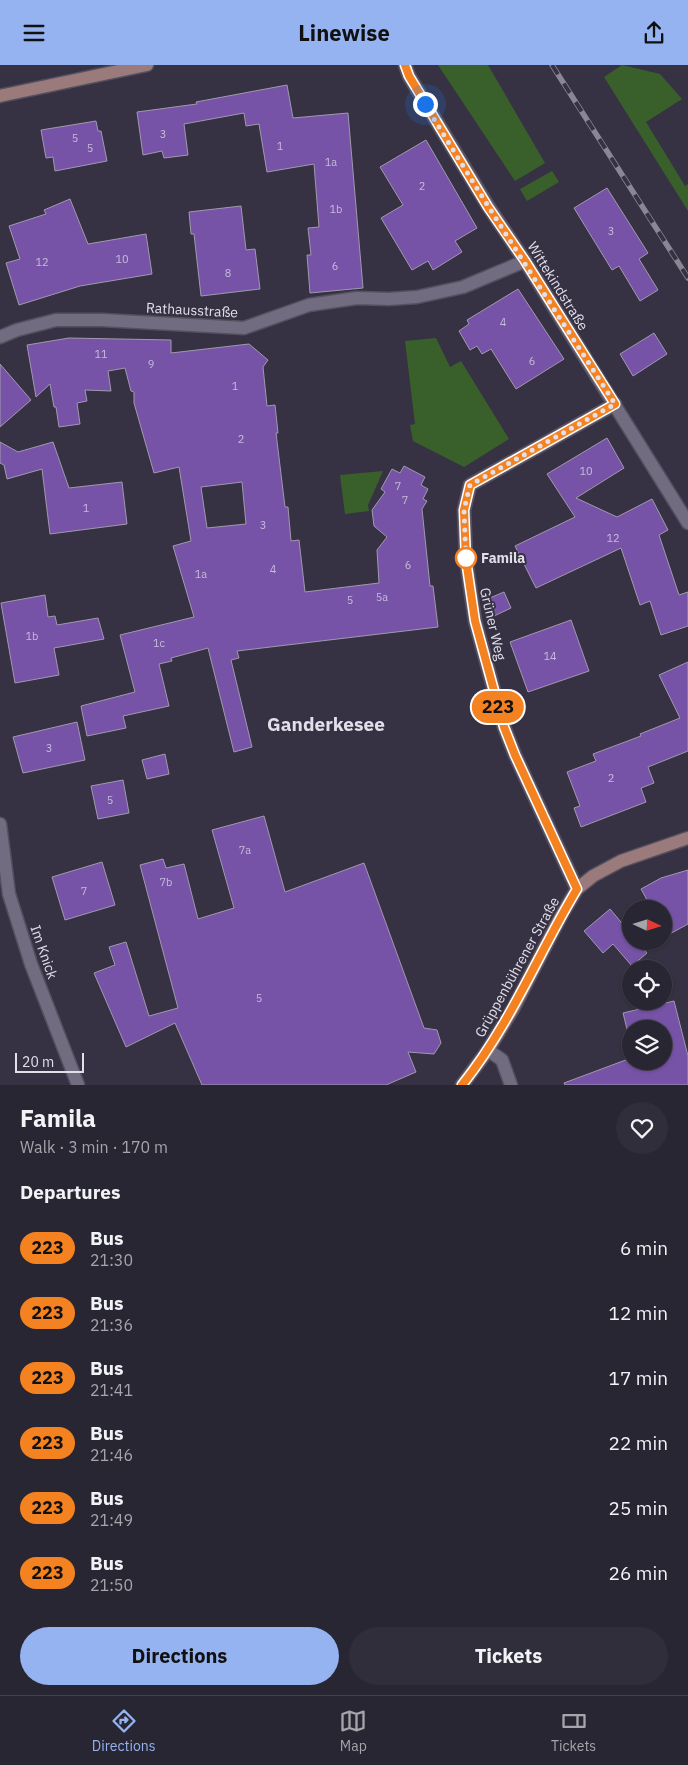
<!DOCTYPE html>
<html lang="en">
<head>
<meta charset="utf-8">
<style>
	:root { --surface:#282632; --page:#302e3a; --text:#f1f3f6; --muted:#a5a5ac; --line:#44434d; --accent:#95b2f1 }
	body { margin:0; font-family:"IBM Plex Sans",sans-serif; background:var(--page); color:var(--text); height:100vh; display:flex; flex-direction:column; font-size:19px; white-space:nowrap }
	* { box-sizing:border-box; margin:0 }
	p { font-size:16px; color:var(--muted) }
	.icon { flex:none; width:28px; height:28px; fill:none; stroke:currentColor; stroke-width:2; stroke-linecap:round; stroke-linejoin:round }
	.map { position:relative; height:1020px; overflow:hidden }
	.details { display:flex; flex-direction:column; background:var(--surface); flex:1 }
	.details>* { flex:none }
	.badge { padding:0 10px; border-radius:16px; font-size:18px; line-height:32px }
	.needle { width:32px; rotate:94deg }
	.controls { position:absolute; left:622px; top:835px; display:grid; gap:10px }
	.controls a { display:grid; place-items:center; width:50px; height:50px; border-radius:50%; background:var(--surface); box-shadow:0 1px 4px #0004,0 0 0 1px var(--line); font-size:25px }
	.scale { position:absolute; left:15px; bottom:12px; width:69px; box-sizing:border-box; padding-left:5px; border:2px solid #e1dfea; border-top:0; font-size:14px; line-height:18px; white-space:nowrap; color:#e1dfea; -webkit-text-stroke:4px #363243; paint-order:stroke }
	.you { position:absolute; width:25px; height:25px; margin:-12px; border:4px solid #fff; border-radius:50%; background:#1a73e8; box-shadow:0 0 0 8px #1a73e833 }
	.map>.badge { position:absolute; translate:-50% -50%; box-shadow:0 0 0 2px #fff }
	h2 { padding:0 20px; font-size:19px; line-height:45px }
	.round { display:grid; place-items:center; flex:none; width:52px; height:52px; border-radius:26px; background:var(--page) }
	.overview { display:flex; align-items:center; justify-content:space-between; height:85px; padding:0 20px }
	h1 { font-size:24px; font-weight:700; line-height:38px }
	.action { display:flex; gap:10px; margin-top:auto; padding:10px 20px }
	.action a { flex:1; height:58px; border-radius:30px; background:var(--accent); color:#111; font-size:20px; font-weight:700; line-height:58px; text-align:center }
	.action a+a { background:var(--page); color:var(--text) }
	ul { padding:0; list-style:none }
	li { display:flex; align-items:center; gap:15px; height:65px; padding:0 20px }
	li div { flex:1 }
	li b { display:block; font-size:19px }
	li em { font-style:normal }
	li .badge { min-width:55px; font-weight:700; text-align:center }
	header { display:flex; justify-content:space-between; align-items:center; height:65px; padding:0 20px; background:var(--accent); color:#111; font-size:22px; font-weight:700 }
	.tab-bar { display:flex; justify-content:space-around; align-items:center; height:70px; border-top:1px solid var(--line); background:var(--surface); font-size:14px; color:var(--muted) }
	.tab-bar a { display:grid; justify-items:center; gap:2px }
	.tab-bar .selected { color:var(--accent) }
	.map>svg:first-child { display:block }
	.green { fill:#39602a }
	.building { fill:#7653a6; stroke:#a199ae; fill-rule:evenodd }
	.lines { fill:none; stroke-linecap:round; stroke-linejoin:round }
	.street-casing { stroke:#55505f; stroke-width:15 }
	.secondary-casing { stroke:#55505f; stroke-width:15 }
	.street { stroke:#716c80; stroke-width:12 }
	.secondary { stroke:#9a7a7b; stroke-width:12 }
	.rail-casing { stroke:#8a8795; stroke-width:5.5 }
	.rail { stroke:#363243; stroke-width:4; stroke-dasharray:11; stroke-linecap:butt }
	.line-casing { stroke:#fff; stroke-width:11 }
	.line { stroke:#f58220; stroke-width:8 }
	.walk { stroke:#e1dfea; stroke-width:5; stroke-dasharray:0 9 }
	.stop-dot { fill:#fff; stroke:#f58220; stroke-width:2.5 }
	.labels { text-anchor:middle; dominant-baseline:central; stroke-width:4; stroke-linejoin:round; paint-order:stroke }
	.number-label { font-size:11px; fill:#c6bcd9 }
	.street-label { font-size:14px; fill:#e1dfea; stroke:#363243 }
	.stop-label { font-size:14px; font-weight:bold; fill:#e1dfea; stroke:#363243; text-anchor:start }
	.district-label { font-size:19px; font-weight:bold; fill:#e1dfea; stroke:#363243 }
</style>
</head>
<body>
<header><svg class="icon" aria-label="menu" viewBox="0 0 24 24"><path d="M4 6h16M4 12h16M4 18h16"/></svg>Linewise<svg class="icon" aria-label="share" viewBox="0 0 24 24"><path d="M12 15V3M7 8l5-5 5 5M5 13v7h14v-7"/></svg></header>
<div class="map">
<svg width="688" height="1020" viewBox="0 0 688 1020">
	<rect width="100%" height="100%" fill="#363243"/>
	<g class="green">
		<polygon points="438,0 488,0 545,98 515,116"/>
		<polygon points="622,0 660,9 682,34 646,57 685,121 688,119 688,146 604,12"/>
		<polygon points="552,106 559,117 527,136 520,124"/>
		<polygon points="436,273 450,302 461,296 509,374 464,402 413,376 410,360 415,359 405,276"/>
		<polygon points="383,406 368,440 369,446 345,449 340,410"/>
	</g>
	<g class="building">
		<polygon points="287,20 293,53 348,48 363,223 310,228 307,190 311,190 308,163 319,162 314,99 267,107 259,59 246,61 244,48 184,59 188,90 164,93 162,86 143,90 137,47 197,39 196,37"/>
		<polygon points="96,56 98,66 101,66 107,96 55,106 53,92 46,93 41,65"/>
		<polygon points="426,75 477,163 455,176 462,187 433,205 428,196 412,205 381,153 403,140 380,102"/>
		<polygon points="607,123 648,188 639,194 658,225 640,236 619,201 612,205 574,143"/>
		<polygon points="70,134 88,179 146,169 152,209 80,221 19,240 6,198 20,194 9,161 46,149 44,145"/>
		<polygon points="241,141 246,185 255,184 260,224 201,231 194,169 191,169 189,147"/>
		<polygon points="518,224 564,294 516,324 491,284 482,289 477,281 470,285 459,266 469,259 467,255"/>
		<polygon points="654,268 667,289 633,311 620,289"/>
		<path d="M69,273L171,275V288L249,279L268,295L263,302L267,341L275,340L278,368H276L285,442H288L291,476L299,475L305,527L379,518L377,485L387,472L374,461L372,445L385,427L381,424L392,404L400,408L404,401L425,412L421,420L428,424L423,434L427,436L422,444L430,521H433L438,562L237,586L239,593L231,595L252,682L234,687L208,583L171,593L172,596L159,599L169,641L123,651L126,663L87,671L81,641L135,627L120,570L194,552L173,481L191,476L179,402L154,408L134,338V327L131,326L125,303L108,306L111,326L85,325L87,336L77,338L80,359L59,362L56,342H54L50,319L36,332L27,280ZM242,417L246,459L207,463L201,422Z"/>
		<polygon points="0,299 31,335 0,362"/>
		<polygon points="607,373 624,403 576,433 617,452 652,434 668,465 659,470 679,530 688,527 688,561 661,570 650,536 640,540 621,483 536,523 515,481 575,452 547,409"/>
		<polygon points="0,377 18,387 53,377 69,423 122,417 127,459 50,469 42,404 7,414 4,400 0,398"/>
		<polygon points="504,527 511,543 492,552 485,535"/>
		<polygon points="45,530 48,552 55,551 57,560 98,553 104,574 54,583 59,610 15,618 1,538"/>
		<polygon points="571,555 589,606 528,627 510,577"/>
		<polygon points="688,597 688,686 648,702 654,718 641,723 646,737 581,762 574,743 580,741 567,707 596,696 593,689 641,671 640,669 680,653 659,610"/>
		<polygon points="77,657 85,695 23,708 13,672"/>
		<polygon points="165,689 169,709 147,714 142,695"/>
		<polygon points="123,715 129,748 98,754 91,721"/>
		<polygon points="264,751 285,827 364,798 424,963 437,965 441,978 434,989 408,987 416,1007 386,1020 202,1020 175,958 126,982 94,908 115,900 109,882 126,877 149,951 178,943 140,800 163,794 166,803 184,799 198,854 234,843 212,765"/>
		<polygon points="102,797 115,840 65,855 52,812"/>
		<polygon points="688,805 688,859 666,871 664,866 664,844 652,844 641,824 661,813"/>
		<polygon points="610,844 631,869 631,876 637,876 647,888 632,901 613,879 603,888 584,866"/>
		<polygon points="674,936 688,991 688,1020 565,1020 564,1018 631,993 631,996 664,996 664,964 631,964 631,980 623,948"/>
	</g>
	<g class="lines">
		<g class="street-casing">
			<g id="street">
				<polyline points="405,0 409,11 488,141 525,196 688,458"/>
				<polyline points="0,272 17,265 56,255 102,255 244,263 309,240 357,233 389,234 417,232 463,222 525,196"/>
				<polyline points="0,759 9,829 31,899 78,1020"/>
				<polyline points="577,824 515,690 504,662 475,556 466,495 464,445 470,420 615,339"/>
				<polyline points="488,985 502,995 511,1020"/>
			</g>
		</g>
		<g class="secondary-casing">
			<g id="secondary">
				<polyline points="0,31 147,0"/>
				<polyline points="462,1020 488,985 514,942 561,851 577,824 593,811 621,796 688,773"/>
			</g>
		</g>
		<use href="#street" class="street"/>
		<use href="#secondary" class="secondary"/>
		<g class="rail-casing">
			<polyline id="rail" points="552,0 688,213"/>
		</g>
		<use href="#rail" class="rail"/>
	</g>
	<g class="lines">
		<g class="line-casing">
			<path id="line" d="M405,0L409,11L488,142L525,196L615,339L470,420L464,445L466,495L475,556L504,662L515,690L577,824C538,889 510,960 462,1020"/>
		</g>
		<use href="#line" class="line"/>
		<path class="walk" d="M425,39C486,140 551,239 615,339L470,420L464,445L466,495V493"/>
	</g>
	<circle class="stop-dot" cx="466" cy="493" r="10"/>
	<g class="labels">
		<g class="number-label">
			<text x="163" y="69">3</text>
			<text x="75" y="73">5</text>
			<text x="280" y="81">1</text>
			<text x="90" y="83">5</text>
			<text x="331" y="97">1a</text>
			<text x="422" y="121">2</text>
			<text x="336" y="144">1b</text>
			<text x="611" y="166">3</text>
			<text x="122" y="194">10</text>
			<text x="42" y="197">12</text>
			<text x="335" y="201">6</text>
			<text x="228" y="208">8</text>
			<text x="503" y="257">4</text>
			<text x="101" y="289">11</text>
			<text x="532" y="296">6</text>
			<text x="151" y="299">9</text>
			<text x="235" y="321">1</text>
			<text x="241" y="374">2</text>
			<text x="586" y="406">10</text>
			<text x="398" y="421">7</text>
			<text x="405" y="435">7</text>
			<text x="86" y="443">1</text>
			<text x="263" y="460">3</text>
			<text x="613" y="473">12</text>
			<text x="408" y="500">6</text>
			<text x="273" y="504">4</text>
			<text x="201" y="509">1a</text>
			<text x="382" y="532">5a</text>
			<text x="350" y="535">5</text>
			<text x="32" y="571">1b</text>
			<text x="159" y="578">1c</text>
			<text x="550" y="591">14</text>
			<text x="49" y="683">3</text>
			<text x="611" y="713">2</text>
			<text x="110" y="735">5</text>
			<text x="245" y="785">7a</text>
			<text x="166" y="817">7b</text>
			<text x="84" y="826">7</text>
			<text x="259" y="933">5</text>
		</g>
		<g class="street-label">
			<text transform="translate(558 221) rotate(58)">Wittekindstraße</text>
			<text transform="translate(192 245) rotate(3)">Rathausstraße</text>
			<text transform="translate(493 559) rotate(77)">Grüner Weg</text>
			<text transform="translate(44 887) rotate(71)">Im Knick</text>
			<text transform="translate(517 902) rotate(-61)">Grüppenbührener Straße</text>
		</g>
		<g class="stop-label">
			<text x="481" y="493">Famila</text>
		</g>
		<g class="district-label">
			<text x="326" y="659">Ganderkesee</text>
		</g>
	</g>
</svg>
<div class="controls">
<a><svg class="needle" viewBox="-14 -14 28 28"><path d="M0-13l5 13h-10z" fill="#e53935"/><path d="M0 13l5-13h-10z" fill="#a5a5ac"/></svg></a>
<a><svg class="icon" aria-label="locate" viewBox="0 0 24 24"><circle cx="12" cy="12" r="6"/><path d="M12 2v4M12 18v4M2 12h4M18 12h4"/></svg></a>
<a><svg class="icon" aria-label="layers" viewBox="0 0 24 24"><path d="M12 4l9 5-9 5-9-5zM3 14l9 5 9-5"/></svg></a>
</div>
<div class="scale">20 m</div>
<div class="you" style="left:425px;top:39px"></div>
<b class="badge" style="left:498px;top:642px;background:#f58220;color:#111">223</b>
</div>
<section class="details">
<div class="overview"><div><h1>Famila</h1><p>Walk · 3 min · 170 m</p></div><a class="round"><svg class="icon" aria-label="heart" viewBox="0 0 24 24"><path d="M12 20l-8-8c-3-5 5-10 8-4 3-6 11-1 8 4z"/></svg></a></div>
<h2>Departures</h2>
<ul>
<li><span class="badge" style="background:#f58220;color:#111">223</span><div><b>Bus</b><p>21:30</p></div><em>6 min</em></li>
<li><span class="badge" style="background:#f58220;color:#111">223</span><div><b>Bus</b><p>21:36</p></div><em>12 min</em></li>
<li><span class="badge" style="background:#f58220;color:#111">223</span><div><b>Bus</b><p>21:41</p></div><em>17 min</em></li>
<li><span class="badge" style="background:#f58220;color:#111">223</span><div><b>Bus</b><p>21:46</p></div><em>22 min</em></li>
<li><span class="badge" style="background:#f58220;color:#111">223</span><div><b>Bus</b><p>21:49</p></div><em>25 min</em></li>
<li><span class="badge" style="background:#f58220;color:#111">223</span><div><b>Bus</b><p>21:50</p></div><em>26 min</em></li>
</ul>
<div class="action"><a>Directions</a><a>Tickets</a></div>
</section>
<nav class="tab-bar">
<a class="selected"><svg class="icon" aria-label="directions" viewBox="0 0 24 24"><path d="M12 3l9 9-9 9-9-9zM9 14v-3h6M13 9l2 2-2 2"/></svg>Directions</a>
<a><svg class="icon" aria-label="map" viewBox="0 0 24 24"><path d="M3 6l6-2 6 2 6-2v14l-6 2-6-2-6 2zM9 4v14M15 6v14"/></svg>Map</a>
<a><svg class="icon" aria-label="tickets" viewBox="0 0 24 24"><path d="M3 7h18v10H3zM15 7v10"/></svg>Tickets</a>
</nav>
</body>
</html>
